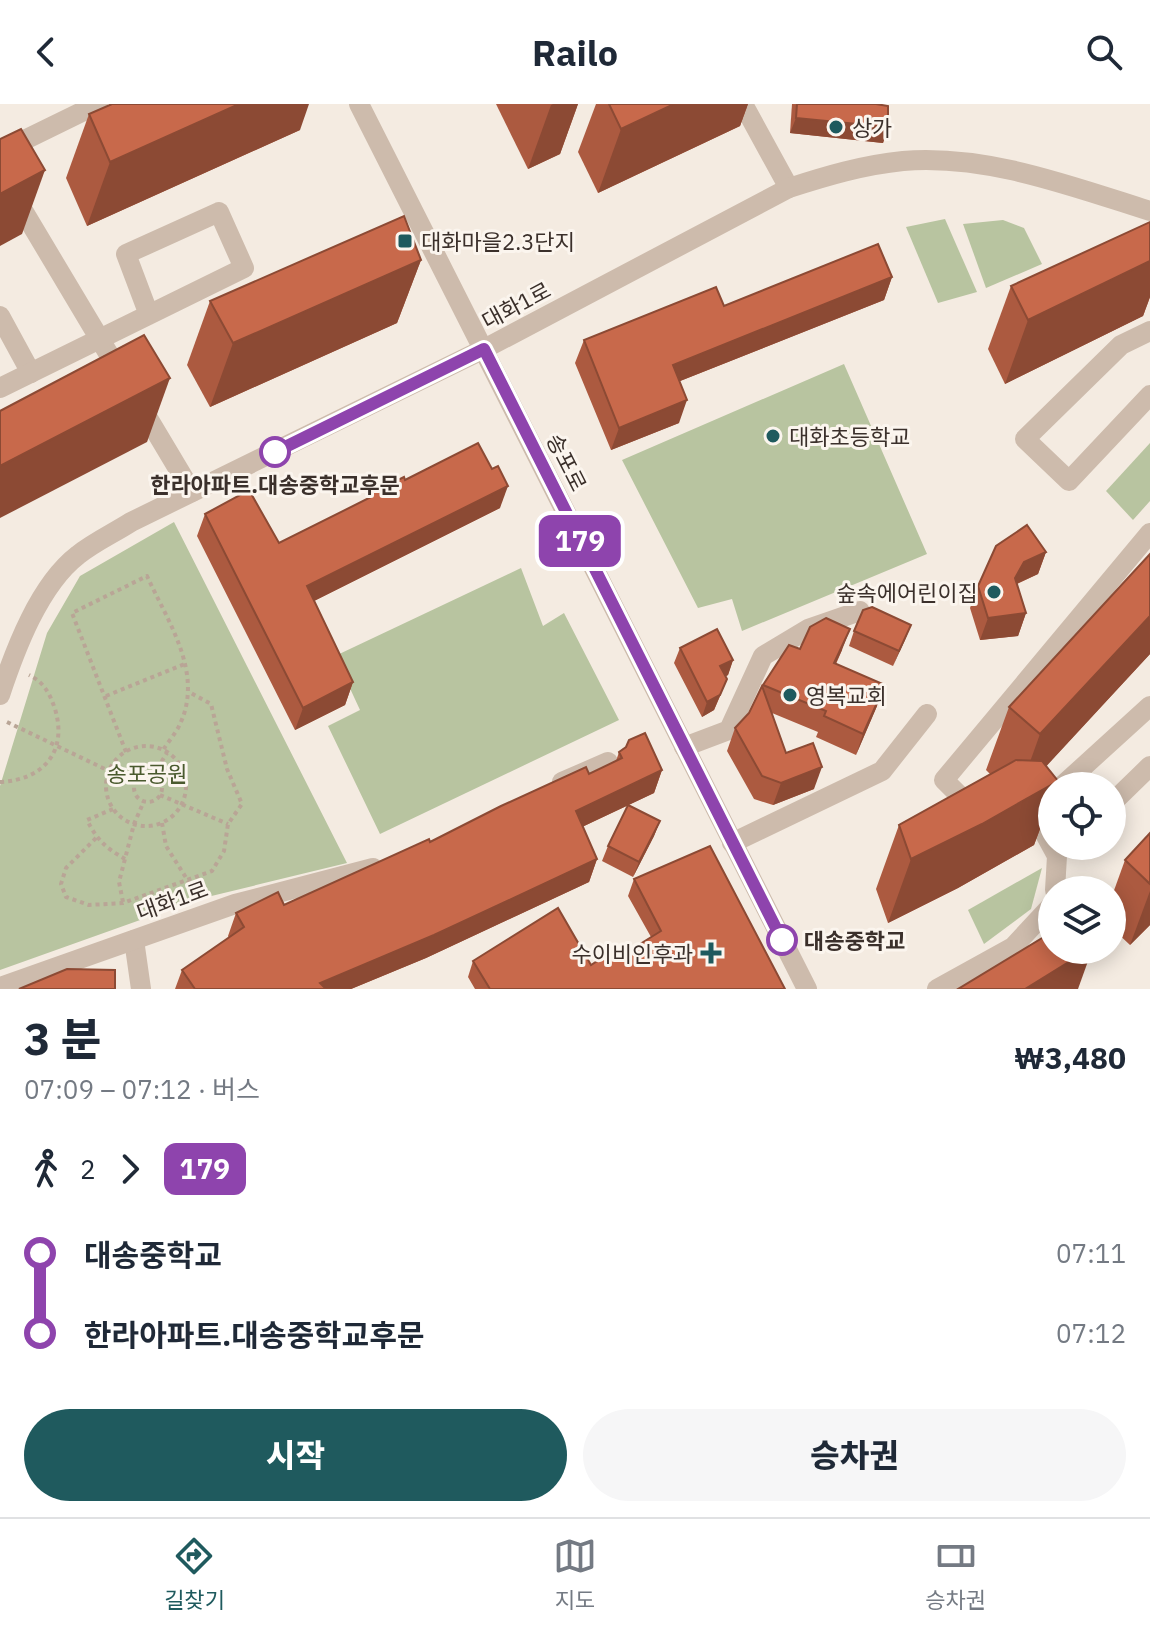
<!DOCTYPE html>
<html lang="ko">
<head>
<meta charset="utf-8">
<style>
	:root { --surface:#fff; --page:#f6f6f7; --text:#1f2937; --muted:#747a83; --line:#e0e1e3; --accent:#1f5a5e }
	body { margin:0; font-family:"IBM Plex Sans","Noto Sans KR",sans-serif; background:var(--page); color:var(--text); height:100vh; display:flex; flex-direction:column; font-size:30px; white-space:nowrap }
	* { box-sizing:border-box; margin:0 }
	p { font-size:26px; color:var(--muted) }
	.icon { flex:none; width:44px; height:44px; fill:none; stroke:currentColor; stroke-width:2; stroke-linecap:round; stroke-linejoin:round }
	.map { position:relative; height:885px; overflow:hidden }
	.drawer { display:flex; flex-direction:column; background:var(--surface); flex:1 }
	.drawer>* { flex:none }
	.badge { padding:0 16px; border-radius:12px; font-size:28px; line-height:52px }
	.buttons { position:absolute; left:1038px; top:668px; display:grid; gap:16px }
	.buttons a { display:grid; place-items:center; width:88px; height:88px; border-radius:50%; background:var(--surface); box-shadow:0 4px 20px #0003; font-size:40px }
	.map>.badge { position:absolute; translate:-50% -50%; box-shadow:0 0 0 4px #fff }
	.legs { display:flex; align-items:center; gap:12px; height:88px; padding:0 24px; font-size:26px }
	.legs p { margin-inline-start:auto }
	.summary { display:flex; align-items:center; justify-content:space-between; height:136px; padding:0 24px }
	h1 { font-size:44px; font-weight:800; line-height:60px }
	.cta { display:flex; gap:16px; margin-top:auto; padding:16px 24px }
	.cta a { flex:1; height:92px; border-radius:48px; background:var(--accent); color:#fff; font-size:32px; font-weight:800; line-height:92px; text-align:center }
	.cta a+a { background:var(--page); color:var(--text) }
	ul { padding:0 24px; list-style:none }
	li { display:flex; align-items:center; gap:28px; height:80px; font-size:30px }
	li i { display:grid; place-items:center; width:12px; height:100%; margin:0 10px; background:currentColor }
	li i::after { content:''; width:20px; height:20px; margin:-10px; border:6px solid; border-radius:50%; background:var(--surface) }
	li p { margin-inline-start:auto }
	li:first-child i { background:linear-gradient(#0000 50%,currentColor 0) }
	li:last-child i { background:linear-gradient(currentColor 50%,#0000 0) }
	header { display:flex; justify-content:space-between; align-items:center; height:104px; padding:0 24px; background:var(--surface); font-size:36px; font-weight:800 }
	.tabs { display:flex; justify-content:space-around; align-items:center; height:112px; border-top:2px solid var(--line); background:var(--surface); font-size:22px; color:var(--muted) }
	.tabs a { display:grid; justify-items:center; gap:4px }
	.tabs .active { color:var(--accent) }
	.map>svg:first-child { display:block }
	.park { fill:#b8c4a0 }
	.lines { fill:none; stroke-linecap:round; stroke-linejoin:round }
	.path { stroke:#b9a596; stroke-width:4; stroke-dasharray:4 4; stroke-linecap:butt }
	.minor { stroke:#cdbbac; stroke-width:20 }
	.wall { fill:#ac5a40 }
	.shaded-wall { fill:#8c4a34 }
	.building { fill:#c8694b; stroke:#8c4a34; stroke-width:2 }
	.line-1-casing { stroke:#fff; stroke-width:18 }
	.line-1 { stroke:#8e44ad; stroke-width:12 }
	.poi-dot { fill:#1f5a5e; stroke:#fbf5ee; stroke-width:3 }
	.stop-1-dot { fill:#fff; stroke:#8e44ad; stroke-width:4 }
	.labels { text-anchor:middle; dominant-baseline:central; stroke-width:6; stroke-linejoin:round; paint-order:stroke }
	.poi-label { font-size:22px; fill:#3b302b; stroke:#fbf5ee; text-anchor:start }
	.street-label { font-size:22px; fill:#3b302b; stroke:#fbf5ee }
	.stop-label { font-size:22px; font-weight:bold; fill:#3b302b; stroke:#fbf5ee }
	.park-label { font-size:22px; fill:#4a5a2e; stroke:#fbf5ee }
</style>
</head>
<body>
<header><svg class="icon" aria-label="back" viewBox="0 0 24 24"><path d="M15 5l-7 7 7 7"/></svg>Railo<svg class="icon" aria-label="search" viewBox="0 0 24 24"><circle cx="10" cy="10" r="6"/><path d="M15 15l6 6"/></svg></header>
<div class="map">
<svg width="1150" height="885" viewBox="0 0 1150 885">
	<rect width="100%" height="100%" fill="#f4ebe1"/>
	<g class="park">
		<polygon points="945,115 977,188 938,199 906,123"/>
		<polygon points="1003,116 1024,124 1042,160 986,184 963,120"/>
		<polygon points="844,260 927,450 742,527 732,495 698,504 622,356"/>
		<polygon points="1150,339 1150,397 1133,416 1106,387"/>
		<polygon points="174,418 347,759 199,795 0,866 0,682 47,529 80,472"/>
		<polygon points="521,464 543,522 564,509 619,616 380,730 328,622 360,606 335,552"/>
		<polygon points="1042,764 1031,805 984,840 968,806"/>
	</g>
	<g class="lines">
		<g class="path">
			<polyline points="106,592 187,559"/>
			<polyline points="7,618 134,679"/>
			<circle cx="146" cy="682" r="40"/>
			<path d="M126,648L72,509L147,472C168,518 204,569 180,620C176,629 168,638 163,646"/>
			<circle cx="148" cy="684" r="14"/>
			<polyline points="153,671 167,649"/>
			<path d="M0,678C43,676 68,648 55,605C50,590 44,578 29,571"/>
			<polyline points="160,691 228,720"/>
			<path d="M113,705L87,716C97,736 106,744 125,755"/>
			<polyline points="162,719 166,742 197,791"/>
			<polyline points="96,734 66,764 61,780 66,793 89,801 123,799 212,767 224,747 228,720 242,700 227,665 211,600 189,588"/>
			<polyline points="123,798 119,778 134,720 144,697"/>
		</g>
		<g class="minor">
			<polyline points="359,0 807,885"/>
			<polyline points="743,0 789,84"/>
			<polyline points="0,48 98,0"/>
			<polyline points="0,68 123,274"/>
			<polyline points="0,212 31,269"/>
			<polyline points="1150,227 1121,241 1025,335 1069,377 1150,291"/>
			<polyline points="0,284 244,164 219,108 126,150 149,211"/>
			<polyline points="140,301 192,388"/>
			<path d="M0,591C15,546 39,481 78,451C94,438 114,429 131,418L484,245L789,84C826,72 863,61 903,57C986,50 1071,82 1150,107"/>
			<polyline points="684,643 729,626 763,552 808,525 860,507"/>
			<polyline points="562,678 608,658"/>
			<polyline points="1062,682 1150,602"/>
			<polyline points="1112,699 1150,662"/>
			<polyline points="974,706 944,676 1150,429"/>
			<polyline points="1022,708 1033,708 1057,752 1055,786"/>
			<polyline points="732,739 882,667 927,610"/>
			<polyline points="134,836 141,885"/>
			<polyline points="0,883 235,800 373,764"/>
			<polyline points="937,885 1013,843 1052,801"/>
		</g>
	</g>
	<g class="wall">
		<polygon points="496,0 578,0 560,50 528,65"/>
		<polygon points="596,0 748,0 740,22 598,89 578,48"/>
		<polygon points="792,0 876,0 888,23 883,39 790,29"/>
		<polygon points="89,10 300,26 87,122 66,74"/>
		<polygon points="1150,118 1150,193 1143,212 1005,280 988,245 1011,182"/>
		<polygon points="421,156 397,219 210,303 187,261 210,197"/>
		<polygon points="892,173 884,196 680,277 679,319 611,346 575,259 584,236 724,202"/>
		<polygon points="405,376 500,404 314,497 353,578 345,601 295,626 197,432 205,410 279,439 368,395 370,390"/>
		<polygon points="1046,448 1038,470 1017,480 1026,509 1018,532 980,536 970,504 978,482"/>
		<polygon points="1150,450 1150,550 1046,662 1052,682 1052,693 1034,741 958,784 888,819 876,785 899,721 990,670 986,666 1009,603"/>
		<polygon points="911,521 893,562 849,542 854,527"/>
		<polygon points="680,544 733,556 728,571 726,572 721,590 714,606 702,613 674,559"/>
		<polygon points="800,545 842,546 836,560 877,602 856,651 816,633 818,628 772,609 786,649 814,685 773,701 754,695 727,647 735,624 749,609 763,581"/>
		<polygon points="619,648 662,666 654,689 582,723 597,755 589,778 426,854 351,885 175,885 182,866 229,834 228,832 236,809 284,801 589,670 616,657"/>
		<polygon points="660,717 654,732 633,773 602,757 608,742"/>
		<polygon points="1150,729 1150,821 1130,841 1112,824 1112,792 1125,756"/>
		<polygon points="634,775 785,885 475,885 468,873 473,857 591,861 619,853 651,833 628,792"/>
	</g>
	<g class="shaded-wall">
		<polygon points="239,0 309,0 300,26 87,122 110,58"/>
		<polygon points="553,0 578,0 560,50 528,65 551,1"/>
		<polygon points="674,0 748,0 740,22 598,89 621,25"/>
		<polygon points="796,14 888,23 883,39 790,29"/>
		<polygon points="45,66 22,130 0,142 0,90"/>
		<polygon points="421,156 397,219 210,303 233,239"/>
		<polygon points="1150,157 1150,193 1143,212 1005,280 1028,216"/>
		<polygon points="892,173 884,196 665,283 673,261"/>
		<polygon points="170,274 147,338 0,414 0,362"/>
		<polygon points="687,296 679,319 611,346 619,324"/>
		<polygon points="508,382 500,404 298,505 307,482"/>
		<polygon points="1046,448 1038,470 1016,480 1015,474 1024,458"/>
		<polygon points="1026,509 1018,532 980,536 988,514"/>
		<polygon points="1150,512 1150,550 1017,694 1040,630"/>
		<polygon points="911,521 905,536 893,562 899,547"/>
		<polygon points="850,525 842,546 826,580 834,559"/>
		<polygon points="733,556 728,571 715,578 720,562"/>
		<polygon points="727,575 714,606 702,613 707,598"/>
		<polygon points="353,578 345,601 295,626 303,604"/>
		<polygon points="885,581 877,602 856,651 863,630"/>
		<polygon points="822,663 814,685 773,701 781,679"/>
		<polygon points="662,666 654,689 567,730 576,707"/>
		<polygon points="1058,677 1056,682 1052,682 1052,693 1034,741 958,784 888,819 911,755"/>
		<polygon points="660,717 654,732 633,773 639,758"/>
		<polygon points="597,755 589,778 426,854 351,885 317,885 320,879"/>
		<polygon points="1150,787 1150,821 1130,841"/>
		<polygon points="1088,846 1092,846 1078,885 1025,885"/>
	</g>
	<g class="building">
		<polygon points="112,0 239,0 110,58 89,10"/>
		<polygon points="609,0 674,0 621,25"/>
		<polygon points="797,0 876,0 888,2 888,23 796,14"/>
		<polygon points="21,25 45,66 0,90 0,35"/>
		<polygon points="404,112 421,156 233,239 210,197"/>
		<polygon points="1150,118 1150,157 1028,216 1011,182"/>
		<polygon points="878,140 892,173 673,261 687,296 619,324 584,236 716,183 724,202"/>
		<polygon points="144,231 170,274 0,362 0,307"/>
		<polygon points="478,339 492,365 498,362 508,382 307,482 353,578 303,604 205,410 249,386 279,439 371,393 370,390 404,373 405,376"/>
		<polygon points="1027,421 1046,448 1024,458 1015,474 1026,509 988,514 978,482 996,442"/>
		<polygon points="1150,450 1150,512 1040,630 1009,603"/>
		<polygon points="872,503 911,521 899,547 854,527 863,506"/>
		<polygon points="826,514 850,525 834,559 885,581 863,630 824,612 826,607 763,581 789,541 800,545 810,523"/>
		<polygon points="717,525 733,556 720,562 727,575 720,591 707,598 680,544"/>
		<polygon points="762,582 786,649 813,639 822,663 781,679 762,672 735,624 749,609"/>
		<polygon points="645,629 662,666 576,707 597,755 434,831 320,879 326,885 195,885 182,866 244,823 236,809 278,788 284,801 429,735 430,738 501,702 586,663 589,670 622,654 619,648 626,643 629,636"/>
		<polygon points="1016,656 1042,657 1058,677 982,720 911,755 899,721"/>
		<polygon points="628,701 660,717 639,758 608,742"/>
		<polygon points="1150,729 1150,780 1125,756"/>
		<polygon points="710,742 785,885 490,885 473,857 558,804 591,861 614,846 619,853 661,827 634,775"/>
		<polygon points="1052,828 1052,846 1088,846 1025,885 958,885"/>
		<polygon points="67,865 115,866 115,885 19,885"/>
	</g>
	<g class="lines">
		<g class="line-1-casing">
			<polyline id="line-1" points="275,348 484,245 782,836"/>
		</g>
		<use href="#line-1" class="line-1"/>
	</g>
	<g class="poi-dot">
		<circle cx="836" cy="23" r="8"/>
		<rect x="397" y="129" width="16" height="16" rx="4"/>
		<circle cx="773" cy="332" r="8"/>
		<circle cx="994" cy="488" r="8"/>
		<circle cx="790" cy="591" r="8"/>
		<path d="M707 837h8v8h8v8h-8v8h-8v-8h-8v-8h8z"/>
	</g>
	<g class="stop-1-dot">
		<circle cx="275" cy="348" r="14"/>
		<circle cx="782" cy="836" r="14"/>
	</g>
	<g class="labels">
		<g class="poi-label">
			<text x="852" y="23">상가</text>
			<text x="421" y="137">대화마을2.3단지</text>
			<text x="789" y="332">대화초등학교</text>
			<text x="978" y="488" text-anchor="end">숲속에어린이집</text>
			<text x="806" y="591">영복교회</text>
			<text x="693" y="849" text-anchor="end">수이비인후과</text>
		</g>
		<g class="street-label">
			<text transform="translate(516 201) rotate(-28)">대화1로</text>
			<text transform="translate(567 358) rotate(63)">송포로</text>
			<text transform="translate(172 796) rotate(-20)">대화1로</text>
		</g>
		<g class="stop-label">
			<text x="275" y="380">한라아파트.대송중학교후문</text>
			<text x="804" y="836" text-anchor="start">대송중학교</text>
		</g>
		<g class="park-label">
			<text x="147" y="669">송포공원</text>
		</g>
	</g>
</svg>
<div class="buttons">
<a><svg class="icon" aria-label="locate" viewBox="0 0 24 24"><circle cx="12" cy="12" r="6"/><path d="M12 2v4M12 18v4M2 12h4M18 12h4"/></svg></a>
<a><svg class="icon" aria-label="layers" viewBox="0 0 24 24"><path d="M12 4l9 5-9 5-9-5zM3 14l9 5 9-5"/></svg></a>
</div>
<b class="badge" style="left:580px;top:437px;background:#8e44ad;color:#fff">179</b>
</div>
<section class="drawer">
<div class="summary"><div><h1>3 분</h1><p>07:09 – 07:12 · 버스</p></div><b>₩3,480</b></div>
<div class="legs"><svg class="icon" aria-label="walk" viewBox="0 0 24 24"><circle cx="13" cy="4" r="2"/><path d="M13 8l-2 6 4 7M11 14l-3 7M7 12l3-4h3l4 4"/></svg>2<svg class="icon" aria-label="forward" viewBox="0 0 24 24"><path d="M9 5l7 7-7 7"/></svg><b class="badge" style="background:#8e44ad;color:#fff">179</b></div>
<ul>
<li><i style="color:#8e44ad"></i><b>대송중학교</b><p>07:11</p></li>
<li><i style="color:#8e44ad"></i><b>한라아파트.대송중학교후문</b><p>07:12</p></li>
</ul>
<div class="cta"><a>시작</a><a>승차권</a></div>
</section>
<nav class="tabs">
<a class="active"><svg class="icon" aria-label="directions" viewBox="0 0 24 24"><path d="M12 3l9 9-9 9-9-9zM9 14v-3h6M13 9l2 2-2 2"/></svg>길찾기</a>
<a><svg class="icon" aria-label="map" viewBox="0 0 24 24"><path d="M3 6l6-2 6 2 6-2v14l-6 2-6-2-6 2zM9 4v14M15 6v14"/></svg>지도</a>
<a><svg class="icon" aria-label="tickets" viewBox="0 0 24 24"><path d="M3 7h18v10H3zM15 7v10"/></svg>승차권</a>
</nav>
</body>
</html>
